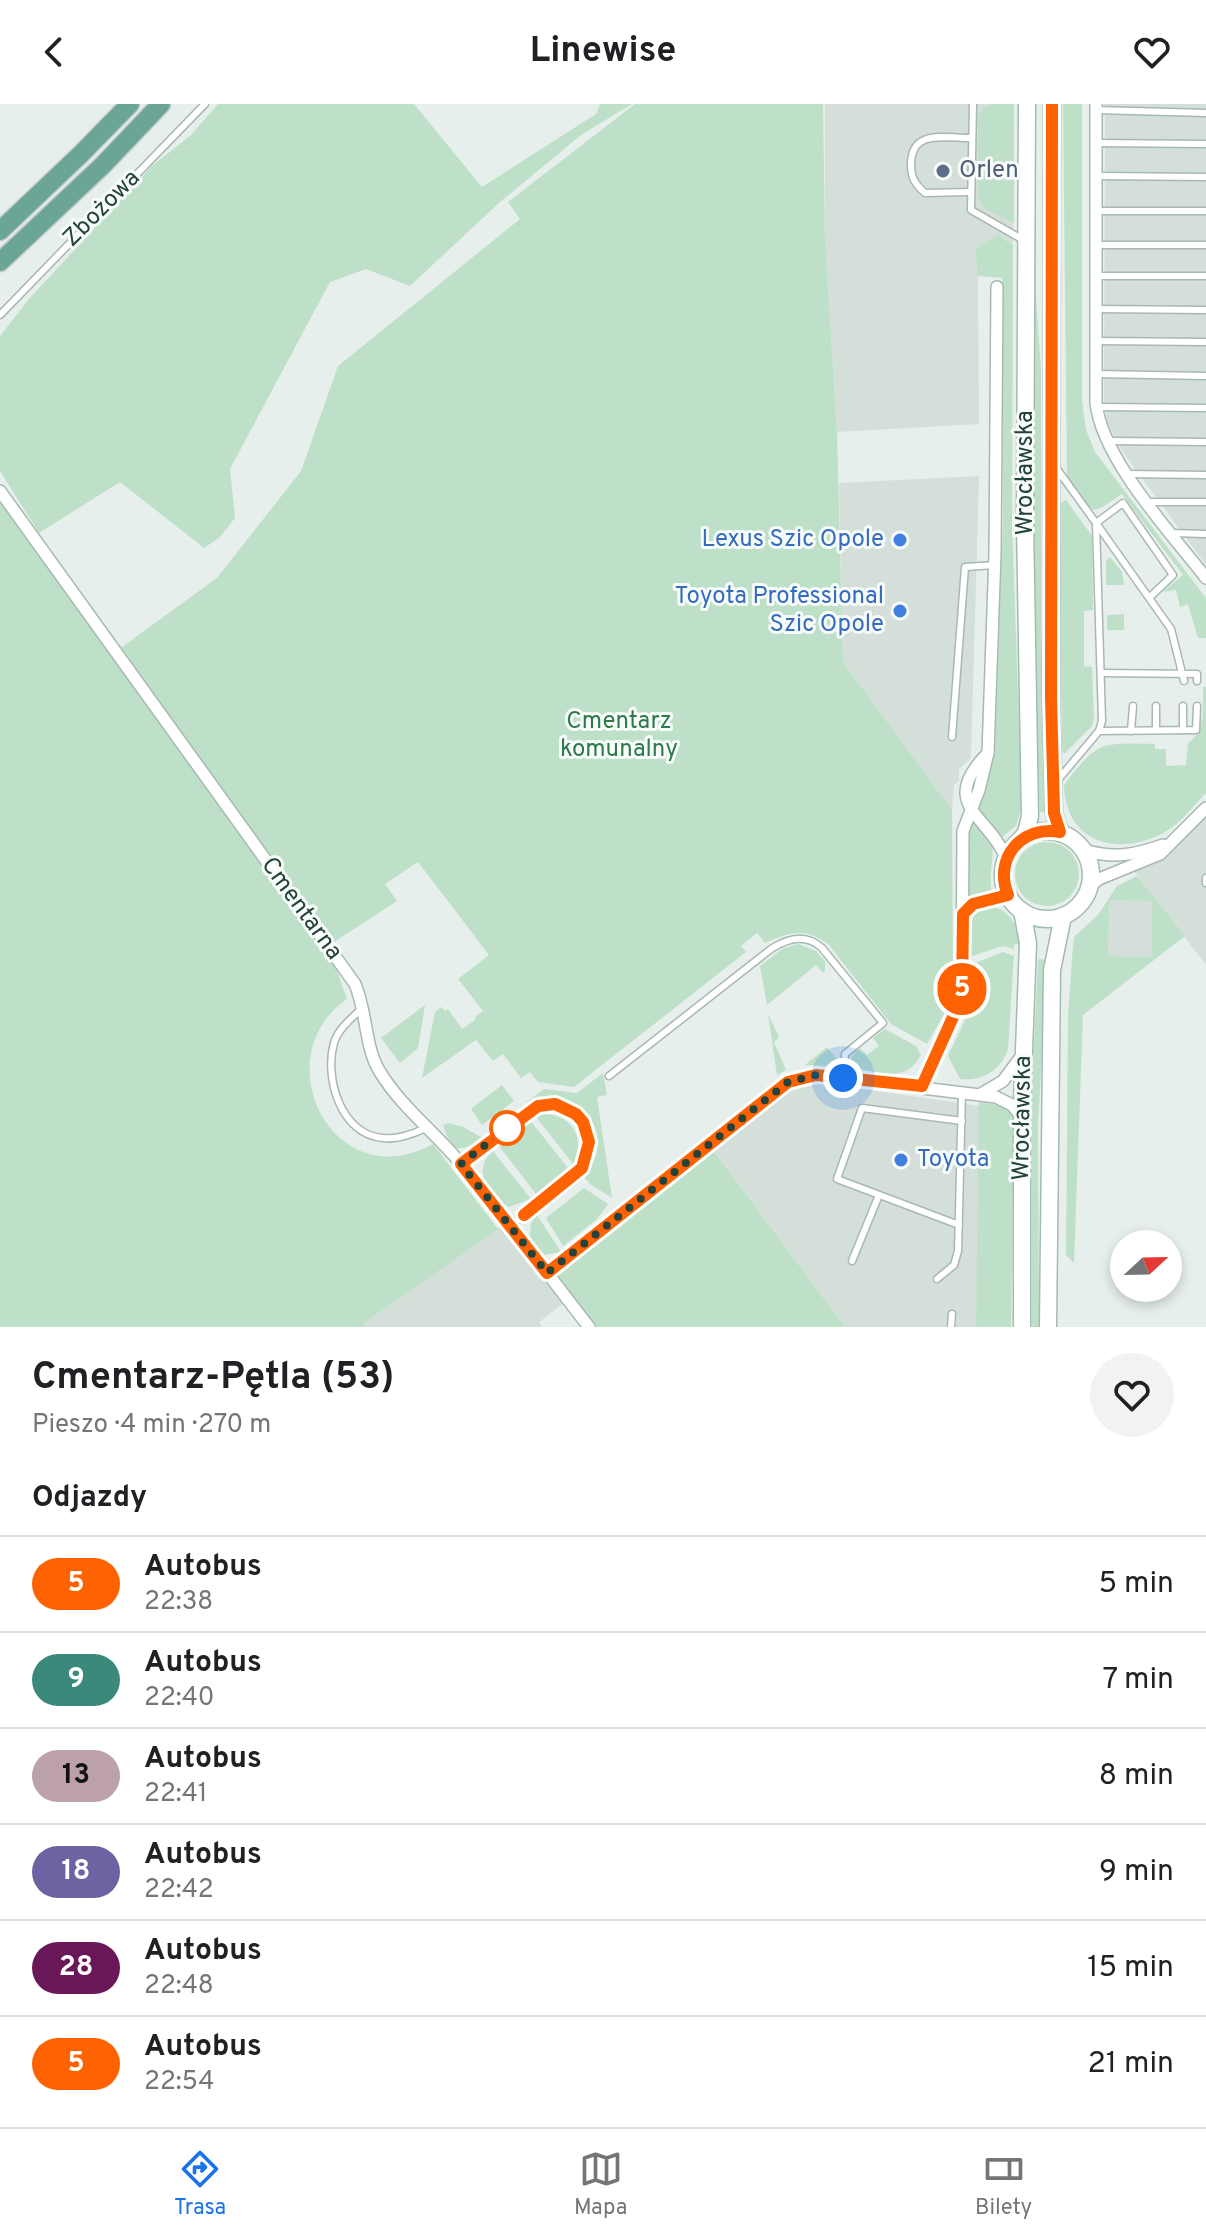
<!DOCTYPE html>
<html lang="pl">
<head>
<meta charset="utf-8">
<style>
	:root { --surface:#fff; --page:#f2f2f2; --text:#202124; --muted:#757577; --line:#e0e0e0; --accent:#1a73e8 }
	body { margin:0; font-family:Overpass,sans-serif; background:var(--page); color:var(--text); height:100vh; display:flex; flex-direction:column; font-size:30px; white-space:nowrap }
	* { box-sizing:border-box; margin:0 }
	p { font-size:26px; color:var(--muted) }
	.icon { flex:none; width:44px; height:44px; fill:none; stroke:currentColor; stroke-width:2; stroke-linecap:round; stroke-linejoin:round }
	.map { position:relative; height:1223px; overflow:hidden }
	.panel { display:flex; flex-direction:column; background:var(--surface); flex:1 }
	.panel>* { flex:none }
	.badge { padding:0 16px; border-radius:26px; font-size:28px; line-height:52px }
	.needle { width:52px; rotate:68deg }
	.fabs { position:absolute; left:1110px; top:1126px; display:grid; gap:16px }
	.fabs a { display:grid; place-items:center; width:72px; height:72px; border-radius:50%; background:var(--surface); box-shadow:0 4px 12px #0003; font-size:40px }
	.you { position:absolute; width:40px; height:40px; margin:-20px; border:6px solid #fff; border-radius:50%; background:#1a73e8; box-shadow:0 0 0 12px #1a73e833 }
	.map>.badge { position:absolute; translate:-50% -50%; box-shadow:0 0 0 4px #fff }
	h2 { padding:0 32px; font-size:30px; line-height:72px }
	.round { display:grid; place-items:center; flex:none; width:84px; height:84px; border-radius:42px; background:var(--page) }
	.head { display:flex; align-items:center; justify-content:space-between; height:136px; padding:0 32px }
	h1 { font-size:38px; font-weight:700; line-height:60px }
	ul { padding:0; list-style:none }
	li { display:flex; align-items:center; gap:24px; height:96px; padding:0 32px; border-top:2px solid var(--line) }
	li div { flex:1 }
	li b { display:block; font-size:30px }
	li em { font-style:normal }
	li .badge { min-width:88px; font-weight:700; text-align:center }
	header { display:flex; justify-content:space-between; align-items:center; height:104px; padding:0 32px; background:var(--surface); font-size:36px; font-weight:700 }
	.tab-bar { display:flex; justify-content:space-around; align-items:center; height:112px; border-top:2px solid var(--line); background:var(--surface); font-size:22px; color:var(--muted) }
	.tab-bar a { display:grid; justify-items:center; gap:4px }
	.tab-bar .selected { color:var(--accent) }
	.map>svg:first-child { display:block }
	.built { fill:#d4dfda }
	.green { fill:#bfe0c8; fill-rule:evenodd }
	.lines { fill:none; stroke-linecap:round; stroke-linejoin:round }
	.service-casing { stroke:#a8b8b2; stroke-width:9 }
	.minor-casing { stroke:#a8b8b2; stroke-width:14 }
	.secondary-casing { stroke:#a4bbb3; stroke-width:19 }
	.primary-casing { stroke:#c2cac8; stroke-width:21 }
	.service { stroke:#fff; stroke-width:6 }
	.minor { stroke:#fff; stroke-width:11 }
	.secondary { stroke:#fff; stroke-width:16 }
	.primary { stroke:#6aa596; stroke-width:18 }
	.line-casing { stroke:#fff; stroke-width:18 }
	.line { stroke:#ff6200; stroke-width:12 }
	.walk { stroke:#24423a; stroke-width:8; stroke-dasharray:0 14.4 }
	.service-dot { fill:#5c6f8a; stroke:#f7fbf9; stroke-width:3 }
	.shop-dot { fill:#3f7fe0; stroke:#f7fbf9; stroke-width:3 }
	.stop-dot { fill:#fff; stroke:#ff6200; stroke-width:4 }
	.labels { text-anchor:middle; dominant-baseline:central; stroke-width:6; stroke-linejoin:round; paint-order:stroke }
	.service-label { font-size:24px; fill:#4e5e75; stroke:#f7fbf9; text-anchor:start }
	.street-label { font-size:24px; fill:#24423a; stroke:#f7fbf9 }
	.shop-label { font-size:24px; fill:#366cbe; stroke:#f7fbf9; text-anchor:end }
	.park-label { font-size:24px; fill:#2d7a4b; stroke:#f7fbf9 }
</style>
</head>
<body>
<header><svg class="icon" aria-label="back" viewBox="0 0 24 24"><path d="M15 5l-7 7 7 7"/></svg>Linewise<svg class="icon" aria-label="heart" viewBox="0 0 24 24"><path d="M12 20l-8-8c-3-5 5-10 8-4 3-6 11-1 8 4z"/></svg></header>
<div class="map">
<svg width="1206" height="1223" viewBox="0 0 1206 1223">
	<rect width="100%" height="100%" fill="#e6efeb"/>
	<g class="built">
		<polygon points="825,0 1014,0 1013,141 1006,136 975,145 978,172 979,320 837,328 825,134"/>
		<polygon points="1105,0 1206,0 1206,461 1122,347 1107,317 1104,295"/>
		<polygon points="979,372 971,654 959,666 959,677 954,681 952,706 843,558 839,379"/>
		<polygon points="1206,708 1206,861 1134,767"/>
		<polygon points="1108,796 1153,796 1152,853 1108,852"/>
		<polygon points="829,980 980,1002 976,1223 845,1223 714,1046 771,998 792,986 803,981"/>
		<polygon points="506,1118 568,1196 539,1218 542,1223 363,1223 362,1221"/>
	</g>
	<g class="green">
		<polygon points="218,0 414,0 482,83 596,10 600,0 632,0 581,31 500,98 410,182 366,165 330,178 230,365 235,414 219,434 204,444 120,378 39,429 0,367 0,232 29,195 152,62 191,31"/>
		<path d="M635,0H823L825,134L837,328L843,558L952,706L953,880L949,901L927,940L891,920L829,841C806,823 790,828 765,839L757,829L741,842L746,848L574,983L538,978L530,968L521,974L503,950L493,957L476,936L422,974L435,908L441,903L445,907L448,905L462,925L475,916V913L483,907L458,875L489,851L418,758L385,780L397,797L328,842L347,895C263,953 333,1095 433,1040L498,1125L363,1220V1223H0V392L115,548L217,474L301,367L338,262L520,115L508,98Z"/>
		<polygon points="993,0 1014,0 1014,119 985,105 978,94 978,12 983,5"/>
		<polygon points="1063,0 1082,0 1082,297 1086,326 1095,348 1206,494 1206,534 1198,534 1188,500 1180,503 1176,486 1162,488 1183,471 1122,390 1101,404 1094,406 1086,400 1067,373"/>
		<polygon points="1035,9 1036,194 1041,265 1041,535 1049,708 1040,708 1033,559"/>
		<polygon points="998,131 1013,141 1012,419 1022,702 1016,722 1002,733 978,706 995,646 1003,417 1002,174 978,172 975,145"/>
		<polygon points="1066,396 1092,432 1093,506 1084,507 1084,562 1092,563 1094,614 1092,622 1064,650 1062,647 1058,401"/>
		<polygon points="1110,453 1122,468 1124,481 1106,481 1106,457"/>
		<polygon points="1124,510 1124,526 1107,526 1107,511"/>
		<path d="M1203,583H1206V689C1193,702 1181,719 1165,728C1119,754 1065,739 1064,681C1098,636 1102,639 1155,640V645H1166V662L1186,661L1188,639C1206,627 1203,604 1203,583Z"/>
		<path d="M973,720C1006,735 986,759 992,787L969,794V732Z"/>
		<circle cx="1047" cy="770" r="32"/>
		<path d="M1137,772L1185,832L1083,911L1074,1159L1066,1151L1068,912L1073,842L1074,833L1098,811L1117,782ZM1109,796L1152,797V853L1108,852Z"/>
		<path d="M991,802C1011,807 1017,822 1021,840H1014V845L1003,842L969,853C969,831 965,808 991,802Z"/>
		<polygon points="798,840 816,847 825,857 825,866 823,869 816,861 767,901 760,862 782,845"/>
		<path d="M1003,848L1014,852L1008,945C1001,966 982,978 960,975L948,952L972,901L975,859Z"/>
		<polygon points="1038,855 1047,856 1038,1022 1039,1223 1032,1223 1032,984"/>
		<polygon points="425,901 418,944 400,959 381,934"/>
		<polygon points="768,910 779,933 774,938 786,966 777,971"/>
		<path d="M885,925L916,942L921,951C905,980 881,968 852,964C848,955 853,950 860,944L867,951L879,942L873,934Z"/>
		<polygon points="827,943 839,957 837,962 805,961"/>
		<path d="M603,969L607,991L597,993L612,1094L590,1080L584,1073C621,1030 577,976 525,999L544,985L577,989Z"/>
		<polygon points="502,981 514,997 482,1021 471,1005"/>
		<polygon points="979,998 1005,1002 1014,1015 1011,1223 976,1223"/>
		<path d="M545,1010C573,1011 586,1036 573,1060L536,1013Z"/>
		<polygon points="530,1016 568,1064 536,1090 499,1042"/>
		<path d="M448,1019L463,1023L481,1033C473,1041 462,1048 451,1042L443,1021Z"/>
		<polygon points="709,1040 845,1223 589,1223 547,1169"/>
		<path d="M493,1047L531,1095L509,1103C487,1096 472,1062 493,1047Z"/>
		<polygon points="584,1084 608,1100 597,1115 563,1142 546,1114"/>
		<polygon points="537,1111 561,1148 544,1151 529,1138 531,1119"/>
	</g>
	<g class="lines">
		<g class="service-casing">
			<g id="service">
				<polyline points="973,0 971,106 1025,137"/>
				<polyline points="1096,6 1206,9"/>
				<polyline points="1096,39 1206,40"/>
				<polyline points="1096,72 1206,73"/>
				<path d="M970,88L925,89C915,80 911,74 911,61C911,25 944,34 971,34"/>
				<polyline points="1096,107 1206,107"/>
				<polyline points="1096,141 1206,141"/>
				<polyline points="1096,172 1206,172"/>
				<polyline points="1096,205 1206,206"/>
				<polyline points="0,211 205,0"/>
				<polyline points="1096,237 1206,238"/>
				<polyline points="1096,270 1206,272"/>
				<polyline points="1097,303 1206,304"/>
				<polyline points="1110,337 1206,338"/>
				<polyline points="1057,365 1096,419 1102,617 1099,627 1057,677"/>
				<polyline points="1127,370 1206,371"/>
				<polyline points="1148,398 1206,398"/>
				<polyline points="1172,429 1206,430"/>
				<polyline points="1150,493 1173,471 1123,399 1096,419 1171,525 1184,577"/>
				<polyline points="1101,569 1197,570 1197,577"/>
				<polyline points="1156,626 1156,602"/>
				<polyline points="1183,626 1183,602"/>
				<polyline points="1099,627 1196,626 1197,602"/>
				<polyline points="1131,627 1133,602"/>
				<polyline points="952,633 965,463 995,461"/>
				<polyline points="1206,774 1206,779"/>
				<path d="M361,905C351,915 338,925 334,939C324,974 341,1031 383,1034C398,1036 413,1030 426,1024"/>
				<path d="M609,972L771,845C788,834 806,829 822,844L883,919L845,950L843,974"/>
				<path d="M461,1060C481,1044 517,1009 540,1002C574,990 605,1037 582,1064C567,1082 529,1107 510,1122"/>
				<polyline points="959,1121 837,1075 862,1004 962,1017"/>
				<polyline points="852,1157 879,1091"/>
				<polyline points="937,1175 954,1161 958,1147 962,988"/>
				<polyline points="951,1223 952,1210"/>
			</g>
		</g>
		<g class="minor-casing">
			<g id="minor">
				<path d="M1096,0V299C1102,355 1171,429 1206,474"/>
				<path d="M0,387L355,880C367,908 365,945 380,968C400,1001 431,1025 457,1055C503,1108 545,1167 589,1223"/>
				<path d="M988,649C937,701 988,710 1006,754"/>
				<path d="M1084,746C1113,755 1135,751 1163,741"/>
				<polyline points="1090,782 1099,775 1160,750 1206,704"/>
				<polyline points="963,810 973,800 1008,791"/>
				<polyline points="922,982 962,893 963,727 979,686 988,649 995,450 997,183"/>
				<polyline points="981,990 1003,977 1023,950"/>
				<polyline points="547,1169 776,987 796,975 816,971 996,993 1012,1001 1021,1012"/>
			</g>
		</g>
		<g class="secondary-casing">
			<g id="secondary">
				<polyline points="1052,0 1051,593 1054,709 1060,728"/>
				<circle cx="1047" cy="771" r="44"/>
				<polyline points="1020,736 1026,729 1030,712 1025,419 1027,0"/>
				<polyline points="1022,807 1028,839 1022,1000 1022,1223"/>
				<polyline points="1048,1223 1052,866 1063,812"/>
			</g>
		</g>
		<g class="primary-casing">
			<g id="primary">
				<polyline points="0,127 81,50 130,0"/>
				<polyline points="0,158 103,61 161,0"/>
			</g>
		</g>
		<use href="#service" class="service"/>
		<use href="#minor" class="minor"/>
		<use href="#secondary" class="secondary"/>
		<use href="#primary" class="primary"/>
	</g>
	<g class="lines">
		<g class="line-casing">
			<path id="line" d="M524,1111L582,1064L589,1038L583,1018L576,1010L555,1000L538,1002L461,1060L547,1169L788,978L816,971L922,982L962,893L963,810L973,800L1008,791C993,754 1022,721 1060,728L1054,709L1051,593L1052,0"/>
		</g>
		<use href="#line" class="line"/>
		<polyline class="walk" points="507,1024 461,1060 547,1169 788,978 816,971 843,974"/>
	</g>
	<circle class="service-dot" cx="943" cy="67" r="8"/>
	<g class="shop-dot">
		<circle cx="900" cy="436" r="8"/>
		<circle cx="900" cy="507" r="8"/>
		<circle cx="901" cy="1056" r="8"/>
	</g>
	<circle class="stop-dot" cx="507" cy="1024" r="16"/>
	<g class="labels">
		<g class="service-label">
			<text x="959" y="67">Orlen</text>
		</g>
		<g class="street-label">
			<text transform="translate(102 105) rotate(-45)">Zbożowa</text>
			<text transform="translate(1026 369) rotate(-90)">Wrocławska</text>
			<text transform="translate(301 805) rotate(54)">Cmentarna</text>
			<text transform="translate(1023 1014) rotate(-89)">Wrocławska</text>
		</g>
		<g class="shop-label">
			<text x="884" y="436">Lexus Szic Opole</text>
			<text x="884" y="493">Toyota Professional<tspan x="884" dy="28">Szic Opole</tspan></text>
			<text x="917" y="1056" text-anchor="start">Toyota</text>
		</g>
		<g class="park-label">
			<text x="619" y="618">Cmentarz<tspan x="619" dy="28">komunalny</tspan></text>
		</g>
	</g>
</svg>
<div class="fabs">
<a><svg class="needle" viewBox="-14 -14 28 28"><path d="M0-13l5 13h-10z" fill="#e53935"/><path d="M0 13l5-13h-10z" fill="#757577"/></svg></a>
</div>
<div class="you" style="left:843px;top:974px"></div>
<b class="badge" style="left:962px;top:885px;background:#ff6200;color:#fff">5</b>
</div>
<section class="panel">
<div class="head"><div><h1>Cmentarz-Pętla (53)</h1><p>Pieszo · 4 min · 270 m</p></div><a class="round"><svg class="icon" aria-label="heart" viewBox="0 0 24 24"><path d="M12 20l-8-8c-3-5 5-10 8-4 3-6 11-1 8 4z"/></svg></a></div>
<h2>Odjazdy</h2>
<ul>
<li><span class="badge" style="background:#ff6200;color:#fff">5</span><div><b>Autobus</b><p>22:38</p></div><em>5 min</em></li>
<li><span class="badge" style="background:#3b897b;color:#fff">9</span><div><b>Autobus</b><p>22:40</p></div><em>7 min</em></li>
<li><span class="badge" style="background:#bca1aa;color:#111">13</span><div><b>Autobus</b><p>22:41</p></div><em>8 min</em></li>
<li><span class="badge" style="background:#6c63a2;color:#fff">18</span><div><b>Autobus</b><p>22:42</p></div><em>9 min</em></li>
<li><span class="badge" style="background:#681759;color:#fff">28</span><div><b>Autobus</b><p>22:48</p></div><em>15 min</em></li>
<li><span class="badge" style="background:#ff6200;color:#fff">5</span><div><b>Autobus</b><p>22:54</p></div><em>21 min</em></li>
</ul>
</section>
<nav class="tab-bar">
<a class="selected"><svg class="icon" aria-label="directions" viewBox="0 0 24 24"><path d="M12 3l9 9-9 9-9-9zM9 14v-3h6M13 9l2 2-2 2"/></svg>Trasa</a>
<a><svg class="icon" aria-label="map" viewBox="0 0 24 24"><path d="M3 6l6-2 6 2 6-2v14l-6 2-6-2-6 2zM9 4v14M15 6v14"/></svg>Mapa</a>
<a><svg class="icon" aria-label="tickets" viewBox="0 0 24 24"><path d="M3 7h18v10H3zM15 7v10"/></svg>Bilety</a>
</nav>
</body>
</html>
